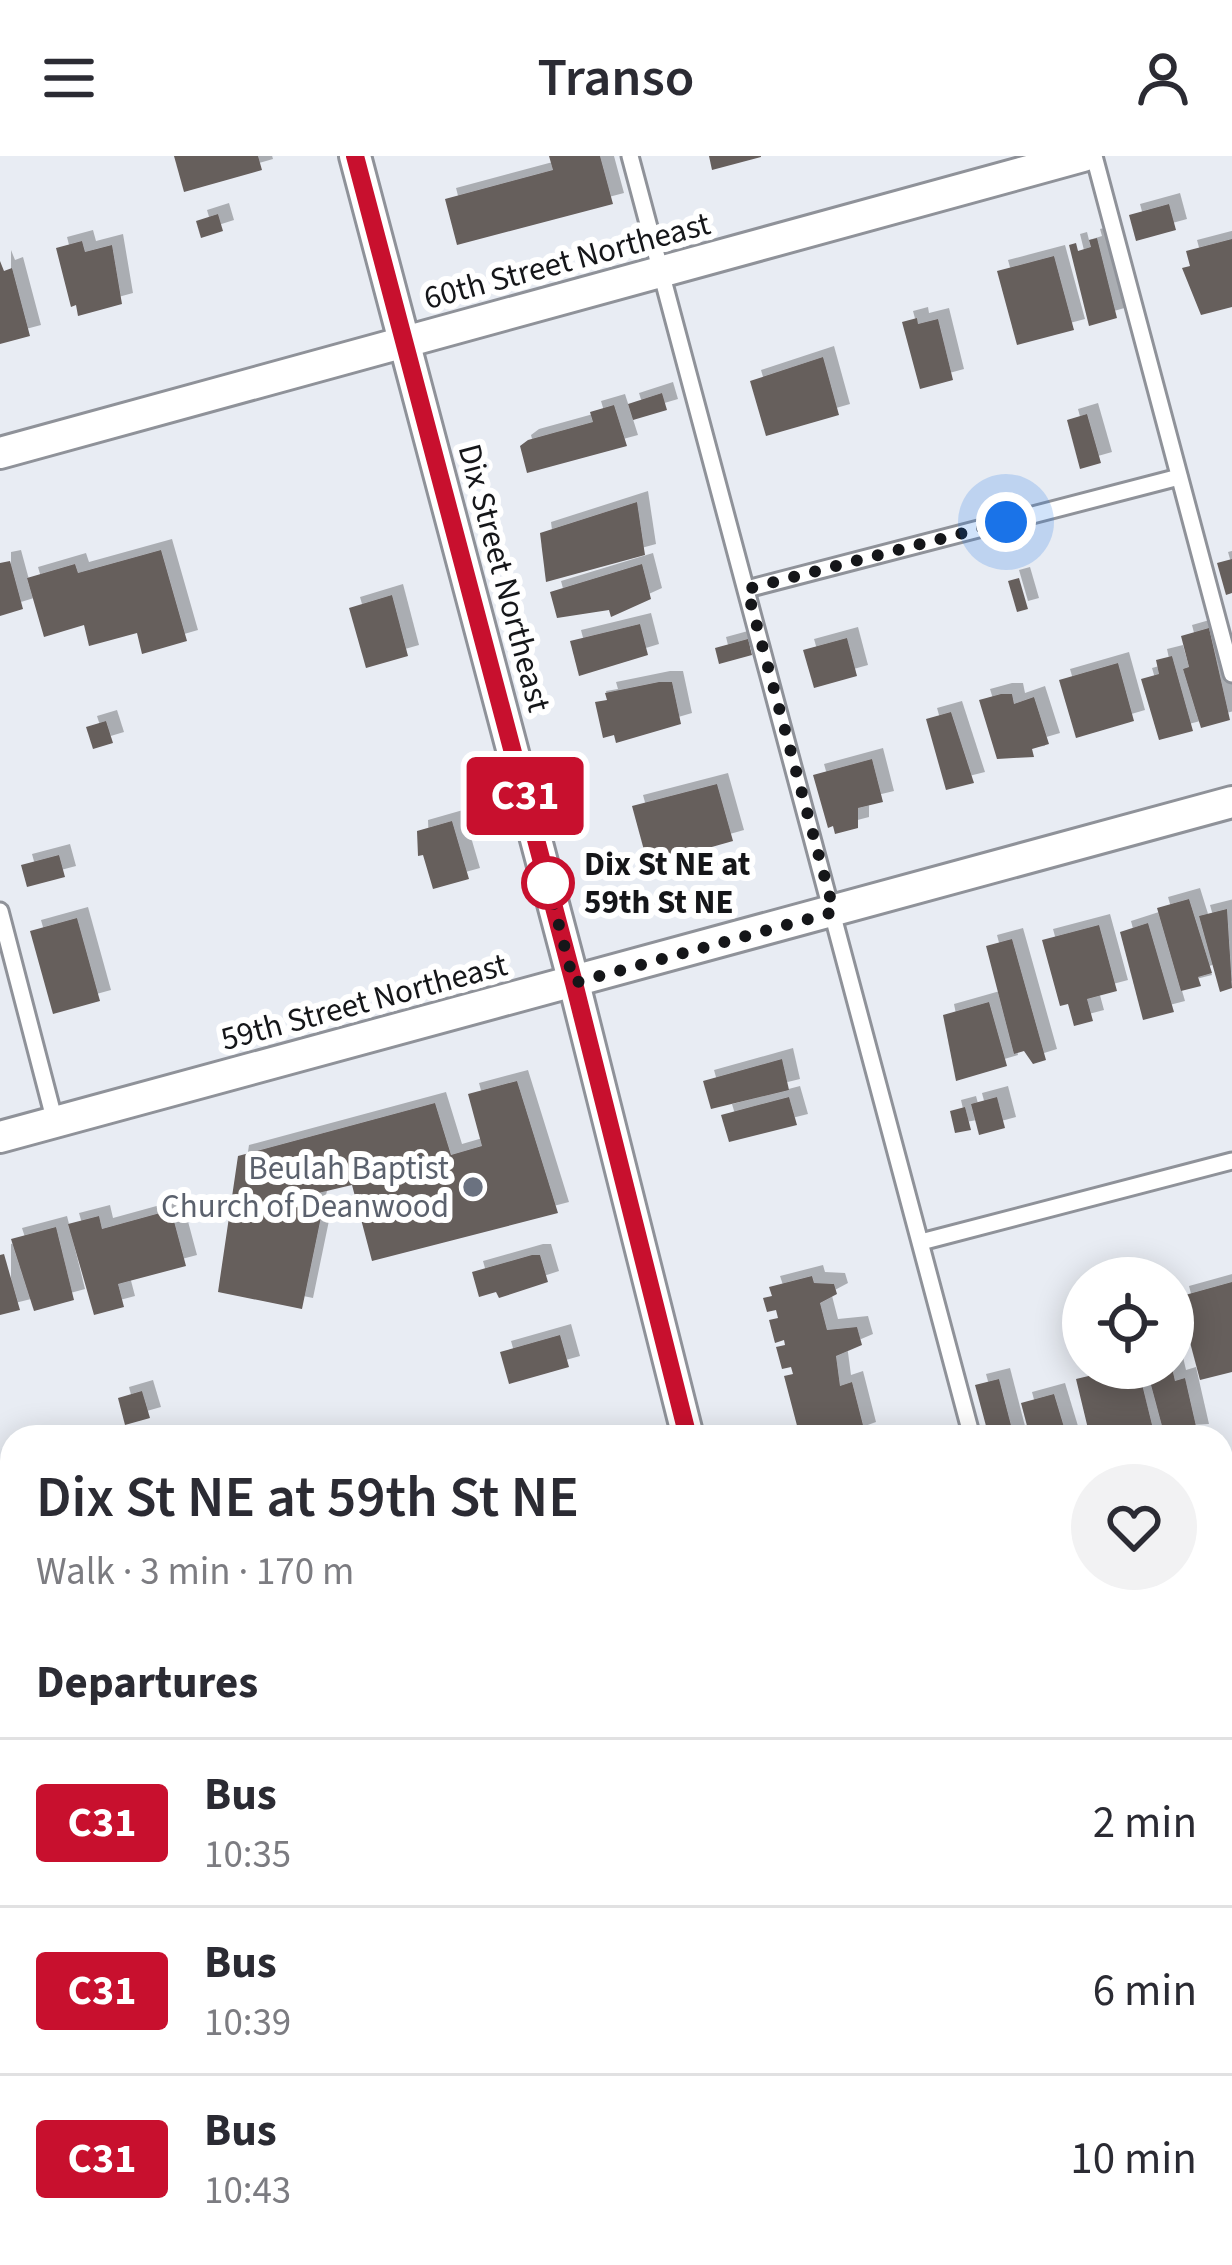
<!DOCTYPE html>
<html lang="en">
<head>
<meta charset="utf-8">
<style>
	:root { --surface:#fff; --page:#f2f2f3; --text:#2b2b33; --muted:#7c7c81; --line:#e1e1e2 }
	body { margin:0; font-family:"Source Sans 3",sans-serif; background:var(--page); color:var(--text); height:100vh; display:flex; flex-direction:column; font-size:45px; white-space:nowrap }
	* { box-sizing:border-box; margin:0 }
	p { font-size:39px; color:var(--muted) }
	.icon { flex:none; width:66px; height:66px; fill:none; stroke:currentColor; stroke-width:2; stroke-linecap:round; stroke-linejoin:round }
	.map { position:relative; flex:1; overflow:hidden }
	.side { position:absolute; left:0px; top:1269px; width:1233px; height:840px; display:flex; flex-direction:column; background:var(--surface); border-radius:36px 36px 0 0; box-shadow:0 6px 30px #0003 }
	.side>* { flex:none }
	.badge { padding:0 24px; border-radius:9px; font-size:42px; line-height:78px }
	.controls { position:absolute; left:1062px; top:1101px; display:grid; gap:24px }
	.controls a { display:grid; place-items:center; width:132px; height:132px; border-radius:50%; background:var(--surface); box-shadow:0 6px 30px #0003; font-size:60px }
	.you { position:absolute; width:60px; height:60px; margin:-30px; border:9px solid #fff; border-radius:50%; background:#1a73e8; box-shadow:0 0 0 18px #1a73e833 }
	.map>.badge { position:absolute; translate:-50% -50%; box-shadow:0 0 0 6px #fff }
	h2 { padding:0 36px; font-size:45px; line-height:108px }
	.round { display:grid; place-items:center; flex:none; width:126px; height:126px; border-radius:63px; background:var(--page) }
	.summary { display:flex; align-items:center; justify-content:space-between; height:204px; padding:0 36px }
	h1 { font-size:57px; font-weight:600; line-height:90px }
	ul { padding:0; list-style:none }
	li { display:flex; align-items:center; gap:36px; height:168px; padding:0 36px; border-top:3px solid var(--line) }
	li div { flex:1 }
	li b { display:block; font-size:45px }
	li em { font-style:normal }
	li .badge { min-width:132px; font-weight:700; text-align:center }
	header { display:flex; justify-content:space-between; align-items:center; height:156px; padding:0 36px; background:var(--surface); font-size:54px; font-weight:600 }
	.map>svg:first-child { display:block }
	.green { fill:#c2d1f0 }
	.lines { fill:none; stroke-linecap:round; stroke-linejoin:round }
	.stream { stroke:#559a9f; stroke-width:10 }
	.building { fill:#665e5c; filter:url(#shadow) }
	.lane-casing { stroke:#8f9299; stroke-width:21 }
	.street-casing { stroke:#8f9299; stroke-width:36 }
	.path { stroke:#919499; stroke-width:6; stroke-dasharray:6 6; stroke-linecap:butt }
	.lane { stroke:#fff; stroke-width:15 }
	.street { stroke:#fff; stroke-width:30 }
	.line-casing { stroke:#fff; stroke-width:27 }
	.line { stroke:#c8102e; stroke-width:18 }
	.walk { stroke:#151619; stroke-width:12; stroke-dasharray:0 21.6 }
	.stop-dot { fill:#fff; stroke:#c8102e; stroke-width:6 }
	.worship-dot { fill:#6b7280; stroke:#fff; stroke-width:4.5 }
	.labels { text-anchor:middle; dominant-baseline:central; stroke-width:12; stroke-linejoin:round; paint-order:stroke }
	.street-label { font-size:33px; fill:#151619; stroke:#fff }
	.stop-label { font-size:33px; font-weight:bold; fill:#151619; stroke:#fff; text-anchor:start }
	.worship-label { font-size:33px; fill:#5b616d; stroke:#fff; text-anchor:end }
</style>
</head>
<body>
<header><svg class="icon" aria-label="menu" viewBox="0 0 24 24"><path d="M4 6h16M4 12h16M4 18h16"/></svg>Transo<svg class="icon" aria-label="person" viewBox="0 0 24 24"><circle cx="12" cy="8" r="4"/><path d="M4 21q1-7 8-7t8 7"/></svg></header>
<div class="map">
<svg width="1232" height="2109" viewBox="0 0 1232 2109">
	<defs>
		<filter id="shadow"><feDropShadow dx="11" dy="-11" stdDeviation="0" flood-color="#0004"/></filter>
	</defs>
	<rect width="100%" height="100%" fill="#e8ecf3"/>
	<polygon class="green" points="1232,1404 1232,2109 980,2109 981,2097 1221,2097 1221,1407"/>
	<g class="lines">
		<g class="stream">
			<polyline points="1221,1671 1232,1654"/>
			<polyline points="1119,2109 1120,2097"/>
		</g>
	</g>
	<g class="building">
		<polygon points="174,0 258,0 262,14 184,36"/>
		<polygon points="549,0 600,0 613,48 457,89 445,43 553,14"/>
		<polygon points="709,0 761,0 761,1 712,14"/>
		<polygon points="1169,48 1176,74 1136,85 1129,59"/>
		<polygon points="218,58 223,75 201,82 196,65"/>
		<polygon points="1097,82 1117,162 1089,170 1069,89 1076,87 1078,95 1091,91 1089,84"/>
		<polygon points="1232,83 1232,151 1201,159 1182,112 1190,110 1186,95"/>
		<polygon points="82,85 85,96 112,89 122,148 78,160 76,149 71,151 56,92"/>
		<polygon points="1054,100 1074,174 1017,189 997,115"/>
		<polygon points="0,105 4,115 12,112 30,180 0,188"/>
		<polygon points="917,162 918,168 938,163 953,224 920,233 902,166"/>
		<polygon points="823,201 839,259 766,280 750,225"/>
		<polygon points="662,237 667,254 633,264 628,248"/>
		<polygon points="614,249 627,290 527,317 520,290 528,284 593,266 590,256"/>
		<polygon points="1087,258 1101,307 1080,313 1067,264"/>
		<polygon points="637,346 645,399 546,426 540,377"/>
		<polygon points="161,394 187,485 142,498 137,477 89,490 84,469 44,481 27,422 75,408 78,417"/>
		<polygon points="1232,403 1232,437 1226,439 1217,407"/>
		<polygon points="10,405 23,453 0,460 0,407"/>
		<polygon points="642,408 651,443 611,461 609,454 557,462 550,436"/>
		<polygon points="1019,422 1028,453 1017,456 1008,425"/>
		<polygon points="392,439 408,500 366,512 349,452"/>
		<polygon points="640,468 648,499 579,520 570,485"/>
		<polygon points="1209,472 1230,564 1201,572 1183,513 1189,511 1181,480"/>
		<polygon points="847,482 857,520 814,532 803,494"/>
		<polygon points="748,483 752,499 719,508 715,492"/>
		<polygon points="1172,500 1193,575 1159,584 1141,523 1159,518 1156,504"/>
		<polygon points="1118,507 1134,565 1076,582 1059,524"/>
		<polygon points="659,526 672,526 681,568 616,587 614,579 603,582 595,546 607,544 605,537"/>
		<polygon points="1001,538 1012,538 1014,548 1034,541 1049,588 1032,593 1034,601 997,603 979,544"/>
		<polygon points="951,556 974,627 946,634 926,563"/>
		<polygon points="106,565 113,587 93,593 86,571"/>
		<polygon points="872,603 883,646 858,652 858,672 835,678 833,670 828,672 813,619"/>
		<polygon points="717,628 733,685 648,709 632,650"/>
		<polygon points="452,665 469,723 433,733 423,699 418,700 417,675"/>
		<polygon points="59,699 65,721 27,731 21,709"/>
		<polygon points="1189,743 1212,817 1198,821 1201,830 1181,835 1157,752"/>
		<polygon points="1227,753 1232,832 1220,836 1199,760"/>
		<polygon points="77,762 100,845 53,858 30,775"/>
		<polygon points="1148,767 1174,856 1143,864 1120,776"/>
		<polygon points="1099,769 1117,835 1087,843 1093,865 1074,870 1068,848 1060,850 1042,784"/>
		<polygon points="1012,783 1046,904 1033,908 1024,895 1014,898 986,790"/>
		<polygon points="989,846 1007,910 956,925 943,859"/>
		<polygon points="782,903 789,934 711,953 703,925"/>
		<polygon points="517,925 558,1057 372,1105 352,1029 318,1037 313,1059 321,1061 302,1153 218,1136 238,1000 435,947 451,999 482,990 468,938"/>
		<polygon points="789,941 797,969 729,986 721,959"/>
		<polygon points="997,941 1005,972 979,979 971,948"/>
		<polygon points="965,951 971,974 955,977 950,955"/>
		<polygon points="171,1054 186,1110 118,1128 124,1151 94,1159 68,1068 99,1060 102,1073"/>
		<polygon points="56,1071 74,1144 34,1155 11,1083"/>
		<polygon points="4,1098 20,1154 0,1159 0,1099"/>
		<polygon points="532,1099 540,1099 548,1126 499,1142 496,1136 479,1141 472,1116"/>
		<polygon points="812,1120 814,1127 834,1128 837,1138 820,1147 827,1174 857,1171 862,1189 836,1200 840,1230 852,1226 865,1277 854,1281 800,1281 784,1220 793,1218 791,1211 782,1213 776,1191 785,1189 784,1184 775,1187 769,1164 778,1162 776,1154 767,1156 763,1142 772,1140 769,1131"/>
		<polygon points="1232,1126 1232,1216 1200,1224 1178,1141"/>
		<polygon points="560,1179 569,1211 509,1228 500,1196"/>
		<polygon points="1095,1212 1138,1212 1155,1281 1090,1281 1076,1223 1097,1218"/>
		<polygon points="1172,1212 1175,1225 1185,1222 1198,1279 1165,1281 1147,1214"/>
		<polygon points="999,1223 1014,1281 989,1281 975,1229"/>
		<polygon points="142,1235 150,1262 125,1269 118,1242"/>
		<polygon points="1054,1238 1067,1281 1030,1281 1021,1247"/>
		<polygon points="12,1428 12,1473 0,1476 0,1431"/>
		<polygon points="340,2097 403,2097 406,2109 343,2109"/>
		<polygon points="475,2097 534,2097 538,2109 479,2109"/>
	</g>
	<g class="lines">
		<g class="lane-casing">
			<g id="lane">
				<polyline points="630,0 972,1281"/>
				<polyline points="1094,0 1232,518"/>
				<polyline points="747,433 1179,321"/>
				<polyline points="0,755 55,966"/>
				<polyline points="921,1086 1232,1005"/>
				<polyline points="0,2015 12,2011"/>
			</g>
		</g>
		<g class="street-casing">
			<g id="street">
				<polyline points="355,0 574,827 688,1281"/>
				<polyline points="0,297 1083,0"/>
				<polyline points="0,981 1232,646"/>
				<polyline points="1221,1349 1232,1346"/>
				<polyline points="0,1675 12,1672"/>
				<polyline points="0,1917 12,1962"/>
				<polyline points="48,2097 51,2109"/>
				<polyline points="829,2109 830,2097"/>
			</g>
		</g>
		<g class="path">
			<polyline points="1221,1512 1232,1501"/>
			<polyline points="1221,2001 1232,1998"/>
			<polyline points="993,2097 994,2109"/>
		</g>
		<use href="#lane" class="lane"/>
		<use href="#street" class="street"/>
	</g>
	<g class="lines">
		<g class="line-casing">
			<polyline id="line" points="355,0 574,827 688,1281"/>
		</g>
		<use href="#line" class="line"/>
		<polyline class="walk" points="548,727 574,827 834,756 747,433 1006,366"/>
	</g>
	<circle class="stop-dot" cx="548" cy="727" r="24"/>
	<circle class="worship-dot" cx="473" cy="1031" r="12"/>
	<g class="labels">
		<g class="street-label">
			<text transform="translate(567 105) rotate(-15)">60th Street Northeast</text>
			<text transform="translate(504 422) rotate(75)">Dix Street Northeast</text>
			<text transform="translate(364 846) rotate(-15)">59th Street Northeast</text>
		</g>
		<g class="stop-label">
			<text x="584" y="708">Dix St NE at<tspan x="584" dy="38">59th St NE</tspan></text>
		</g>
		<g class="worship-label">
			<text x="449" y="1012">Beulah Baptist<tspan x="449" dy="38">Church of Deanwood</tspan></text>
		</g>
	</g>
</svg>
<div class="controls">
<a><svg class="icon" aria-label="locate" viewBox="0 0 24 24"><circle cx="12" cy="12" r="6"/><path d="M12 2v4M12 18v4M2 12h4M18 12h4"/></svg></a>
</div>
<div class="you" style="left:1006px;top:366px"></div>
<b class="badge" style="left:525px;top:640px;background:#c8102e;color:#fff">C31</b>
<section class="side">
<div class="summary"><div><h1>Dix St NE at 59th St NE</h1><p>Walk · 3 min · 170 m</p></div><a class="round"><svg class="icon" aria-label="heart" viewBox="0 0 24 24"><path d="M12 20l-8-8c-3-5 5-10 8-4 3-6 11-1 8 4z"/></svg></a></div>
<h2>Departures</h2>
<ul>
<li><span class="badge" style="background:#c8102e;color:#fff">C31</span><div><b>Bus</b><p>10:35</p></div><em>2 min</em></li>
<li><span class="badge" style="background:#c8102e;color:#fff">C31</span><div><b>Bus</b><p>10:39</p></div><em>6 min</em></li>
<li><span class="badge" style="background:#c8102e;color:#fff">C31</span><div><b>Bus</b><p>10:43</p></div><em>10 min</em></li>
</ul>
</section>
</div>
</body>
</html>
